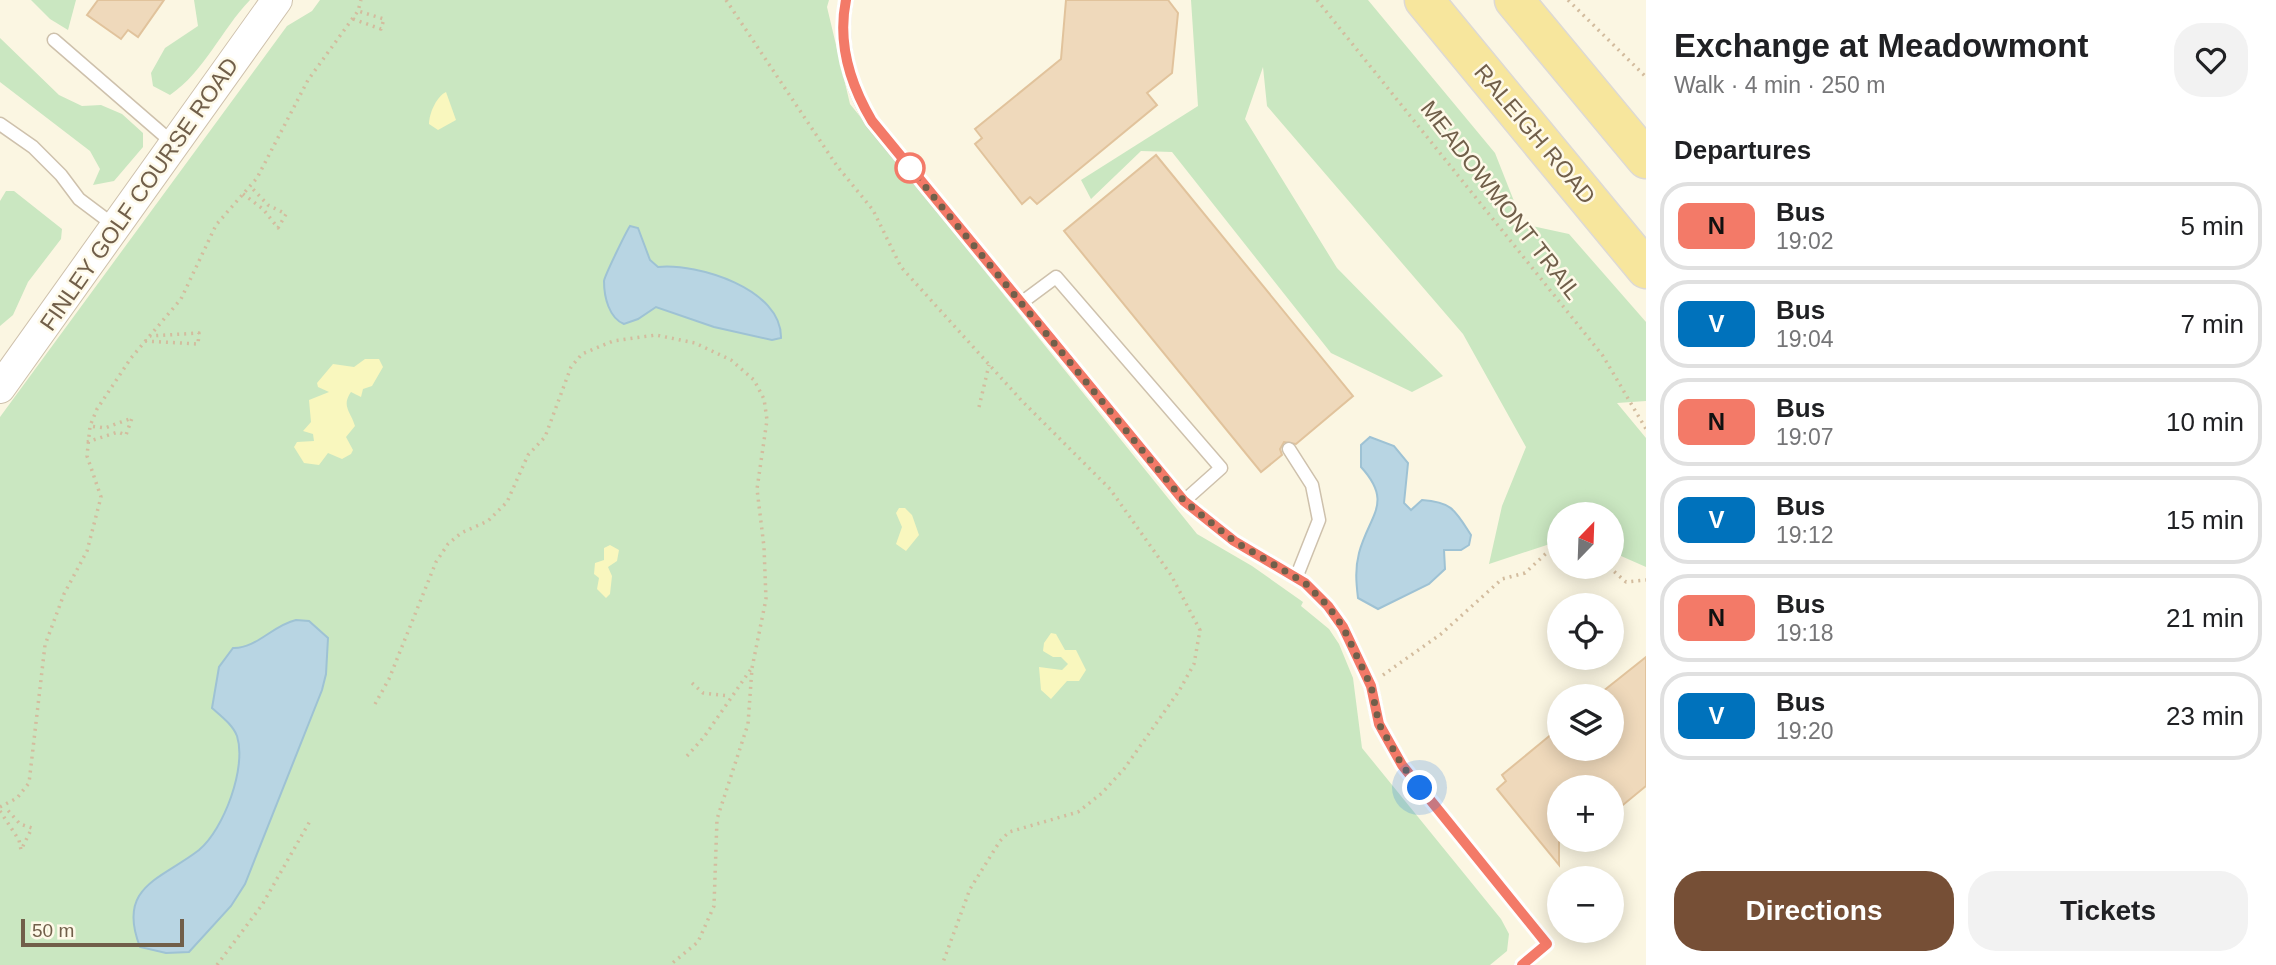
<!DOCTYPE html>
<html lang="en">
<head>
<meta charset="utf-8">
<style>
	:root { --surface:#fff; --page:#f2f2f2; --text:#202124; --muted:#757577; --line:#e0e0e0; --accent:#764f36 }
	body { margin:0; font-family:Arial,sans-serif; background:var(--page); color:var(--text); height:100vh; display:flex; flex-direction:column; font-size:26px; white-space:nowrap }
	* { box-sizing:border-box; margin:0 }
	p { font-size:23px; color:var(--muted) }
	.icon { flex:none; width:38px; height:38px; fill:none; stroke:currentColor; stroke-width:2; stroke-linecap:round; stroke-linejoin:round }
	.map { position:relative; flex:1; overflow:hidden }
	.panel { display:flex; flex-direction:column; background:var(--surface); width:630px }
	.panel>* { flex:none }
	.badge { padding:0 14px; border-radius:10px; font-size:24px; line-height:46px }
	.needle { width:46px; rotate:23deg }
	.tools { position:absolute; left:1547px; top:502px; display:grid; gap:14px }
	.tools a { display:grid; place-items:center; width:77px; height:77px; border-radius:50%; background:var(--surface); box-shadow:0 4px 18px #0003; font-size:35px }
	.scale { position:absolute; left:21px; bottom:18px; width:163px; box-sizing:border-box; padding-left:7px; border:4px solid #715f4a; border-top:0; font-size:19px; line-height:24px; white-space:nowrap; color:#715f4a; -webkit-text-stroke:5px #fef9e8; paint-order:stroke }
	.you { position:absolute; width:35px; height:35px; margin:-18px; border:5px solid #fff; border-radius:50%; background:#1a73e8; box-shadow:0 0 0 10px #1a73e833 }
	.map>.badge { position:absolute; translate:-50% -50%; box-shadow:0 0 0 4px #fff }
	h2 { padding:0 28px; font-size:26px; line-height:63px }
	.round { display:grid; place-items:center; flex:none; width:74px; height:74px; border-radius:28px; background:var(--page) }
	.headline { display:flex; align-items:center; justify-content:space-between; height:119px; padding:0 28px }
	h1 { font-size:33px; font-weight:800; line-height:52px }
	.button { display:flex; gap:14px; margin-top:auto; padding:14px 28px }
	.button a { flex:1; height:80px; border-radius:28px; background:var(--accent); color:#fff; font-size:28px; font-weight:800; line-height:80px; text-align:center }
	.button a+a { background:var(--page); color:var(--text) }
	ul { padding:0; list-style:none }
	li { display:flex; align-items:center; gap:21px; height:88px; margin:0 14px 10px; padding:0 14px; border:4px solid var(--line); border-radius:28px }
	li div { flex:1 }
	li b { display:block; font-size:26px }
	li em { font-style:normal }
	li .badge { min-width:77px; font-weight:700; text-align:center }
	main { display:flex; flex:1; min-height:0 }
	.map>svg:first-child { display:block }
	.green { fill:#cae7c1 }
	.sand { fill:#f9f7be }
	.water { fill:#b8d5e3; stroke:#9ec2d4; stroke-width:2 }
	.building { fill:#efd9bb; stroke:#e1c39c; stroke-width:2 }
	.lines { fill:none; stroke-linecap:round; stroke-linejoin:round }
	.service-casing { stroke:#cec1ac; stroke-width:15 }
	.tertiary-casing { stroke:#cec1ac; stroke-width:32 }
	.primary-casing { stroke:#ddd9d4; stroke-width:41 }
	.path { stroke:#d3bc9e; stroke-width:3.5; stroke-dasharray:2 5; stroke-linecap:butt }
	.service { stroke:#fff; stroke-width:12 }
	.tertiary { stroke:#fff; stroke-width:30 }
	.primary { stroke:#f7e69d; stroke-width:38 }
	.line-casing { stroke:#fff; stroke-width:16 }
	.line { stroke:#f37a68; stroke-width:10 }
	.walk { stroke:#715f4a; stroke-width:7; stroke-dasharray:0 12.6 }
	.stop-dot { fill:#fff; stroke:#f37a68; stroke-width:3.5 }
	.labels { text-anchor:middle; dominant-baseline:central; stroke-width:5; stroke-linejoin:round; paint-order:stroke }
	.street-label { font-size:23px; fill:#715f4a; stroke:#fef9e8 }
</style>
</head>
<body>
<main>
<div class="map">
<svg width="1646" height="965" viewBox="0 0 1646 965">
	<rect width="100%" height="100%" fill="#fbf6e2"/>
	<g class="green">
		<polygon points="31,0 76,0 68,30 50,19"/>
		<path d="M194,0H250C221,30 205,71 170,95L153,86L151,73L165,48L198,26Z"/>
		<polygon points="320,0 829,0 827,7 850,104 1197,534 1252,566 1303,602 1301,606 1329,629 1339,644 1353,678 1362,748 1501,919 1509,934 1507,951 1490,965 0,965 0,417 287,26 312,11"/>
		<polygon points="1191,0 1368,0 1495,153 1523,224 1569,234 1646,322 1646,401 1617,403 1646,438 1646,567 1612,552 1612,514 1559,514 1559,541 1489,564 1502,506 1526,447 1463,334 1267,106 1263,67 1245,119 1337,268 1443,376 1412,392 1331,353 1172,152 1141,151 1091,199 1081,180 1198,106"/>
		<polygon points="0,38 59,95 82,106 101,105 122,114 143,133 143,147 114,181 93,185 100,169 90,151 0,82"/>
		<polygon points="6,191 14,191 62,229 61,239 28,282 13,315 0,326 0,201"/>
	</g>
	<g class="sand">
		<path d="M446,92L456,120L438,130L429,124C429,113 437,96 446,92Z"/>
		<path d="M365,359H379L383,367L372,386L363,389L361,397L351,392C341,406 351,412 355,426L346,437L353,450L351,454L342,459L328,453L319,465L304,463L294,447L297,442L314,441L313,434L303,431L311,422L309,400L329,392L318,387L317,383L333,364L354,367Z"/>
		<polygon points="899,508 905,508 912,515 919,535 906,551 896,544 902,527 896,513"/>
		<polygon points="610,545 619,550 617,561 608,567 612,576 610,594 606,598 597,589 599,578 594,574 595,563 604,560 604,548"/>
		<polygon points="1051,633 1056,634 1065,650 1076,650 1086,670 1079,681 1067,681 1051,699 1041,690 1039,667 1062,670 1068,664 1061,657 1053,657 1043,651 1044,643"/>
	</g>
	<g class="water">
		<path d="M630,226L638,228L650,260L658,267C698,263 782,289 781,338L772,340L714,327L656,307L638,319L624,324C609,318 604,297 604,281C605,275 626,232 630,226Z"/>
		<path d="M1370,437L1394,446L1408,463L1404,503L1411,510L1422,500C1452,502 1455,510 1471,535L1469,545L1461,550H1444L1445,569L1429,584L1378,609L1358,598C1356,581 1355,569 1359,553C1369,515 1394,503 1361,467V445Z"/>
		<path d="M296,620L309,621L328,638L326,674L322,690L245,884L231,906L189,952L166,953L140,947C116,886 162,879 199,850C224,829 247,767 237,736C233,725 221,716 212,708L219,667L233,648C256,649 273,625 296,620Z"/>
	</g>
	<g class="building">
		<polygon points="98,0 164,0 138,37 128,30 121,39 87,15"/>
		<polygon points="1066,0 1168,0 1178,13 1172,73 1147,93 1157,105 1037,204 1030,197 1022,204 975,144 982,138 975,129 1061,59"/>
		<polygon points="1156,155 1353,396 1296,444 1284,442 1280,449 1282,455 1261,472 1064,231"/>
		<polygon points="1646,657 1646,786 1612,814 1612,788 1559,788 1559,865 1497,789 1506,781 1502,775 1559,728 1559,749 1612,749 1612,696 1597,696"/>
	</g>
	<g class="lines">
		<g class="service-casing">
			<g id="service">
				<path d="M846,0C838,44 849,84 872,122L1184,501L1234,541L1305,583L1328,606L1343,627L1371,686L1379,724L1402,765L1547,944L1522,965"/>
				<polyline points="54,40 174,144"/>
				<polyline points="0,124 33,147 61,175 79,199 115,226"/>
				<polyline points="1021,303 1056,277 1221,468 1184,501"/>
				<polyline points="1289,449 1312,485 1319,520 1296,578"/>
			</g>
		</g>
		<g class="tertiary-casing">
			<polyline id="tertiary" points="0,388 277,0"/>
		</g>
		<g class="primary-casing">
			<g id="primary">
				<polyline points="1424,0 1646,269"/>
				<polyline points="1514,0 1646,159"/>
			</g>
		</g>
		<g class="path">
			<polyline points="726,0 837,166 873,210 901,267 1022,401 1110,489 1171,575 1200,630 1194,664 1179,691 1124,769 1102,793 1078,812 1009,832 1000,841 970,889 942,965"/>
			<polyline points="1317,0 1603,356 1646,429"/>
			<polyline points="1568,0 1646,77"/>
			<polyline points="353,19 381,29 384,19 358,11"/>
			<polyline points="243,194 263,209 278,228 286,214 268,205 250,186"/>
			<polyline points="145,341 198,344 199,333 150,336"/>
			<polyline points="979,407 989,365"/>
			<polyline points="87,442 118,432 126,435 132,418 105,428 90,426"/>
			<polyline points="1609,567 1626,582 1646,580"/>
			<polyline points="1383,675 1441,634 1502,579 1525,573 1553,547 1559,547"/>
			<polyline points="692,683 703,693 730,696"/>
			<polyline points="375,704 389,679 436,562 448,544 461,533 488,521 507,502 528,455 545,437 571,367 582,354 613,341 656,335 695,343 731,360 754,380 764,399 767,420 757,489 764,547 766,599 752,668 748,724 717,819 714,906 698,942 670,965"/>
			<polyline points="687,756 704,737 751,669"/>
			<polyline points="0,807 17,798 29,783 45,645 64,594 87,551 101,497 87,456 90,426 97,409 131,358 181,299 216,225 257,178 308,80 358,11 361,0"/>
			<polyline points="0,811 19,840 21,850 32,828 20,824 5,807"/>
			<polyline points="217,965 262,905 310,821"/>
		</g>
		<use href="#service" class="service"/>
		<use href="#tertiary" class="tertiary"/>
		<use href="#primary" class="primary"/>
	</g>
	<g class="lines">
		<g class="line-casing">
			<path id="line" d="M846,0C837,44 850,84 872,121L1184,501L1234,541L1305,583L1328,606L1343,627L1371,686L1379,724L1402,765L1547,944L1522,965"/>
		</g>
		<use href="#line" class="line"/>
		<polyline class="walk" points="910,168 1184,501 1234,541 1305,583 1328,606 1343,627 1371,686 1379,724 1402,765 1420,788"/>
	</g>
	<circle class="stop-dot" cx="910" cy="168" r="14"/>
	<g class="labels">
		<g class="street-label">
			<text transform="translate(1535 134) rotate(50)">RALEIGH ROAD</text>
			<text transform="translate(139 194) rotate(-55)">FINLEY GOLF COURSE ROAD</text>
			<text transform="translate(1501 200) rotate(52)">MEADOWMONT TRAIL</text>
		</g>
	</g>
</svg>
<div class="tools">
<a><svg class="needle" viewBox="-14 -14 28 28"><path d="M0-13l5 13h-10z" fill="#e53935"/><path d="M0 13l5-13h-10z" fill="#757577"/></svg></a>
<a><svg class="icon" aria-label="locate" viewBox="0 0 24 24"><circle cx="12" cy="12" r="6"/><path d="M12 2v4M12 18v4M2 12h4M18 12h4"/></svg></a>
<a><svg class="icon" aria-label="layers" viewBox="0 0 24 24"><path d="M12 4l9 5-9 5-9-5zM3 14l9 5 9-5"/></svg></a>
<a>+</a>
<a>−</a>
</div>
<div class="scale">50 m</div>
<div class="you" style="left:1420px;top:788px"></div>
</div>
<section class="panel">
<div class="headline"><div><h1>Exchange at Meadowmont</h1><p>Walk · 4 min · 250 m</p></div><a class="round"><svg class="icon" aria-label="heart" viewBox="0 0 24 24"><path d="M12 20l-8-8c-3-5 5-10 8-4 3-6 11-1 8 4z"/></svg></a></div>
<h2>Departures</h2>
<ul>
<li><span class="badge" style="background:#f37a68;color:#111">N</span><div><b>Bus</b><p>19:02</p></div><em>5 min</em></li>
<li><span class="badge" style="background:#0072bc;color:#fff">V</span><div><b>Bus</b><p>19:04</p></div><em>7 min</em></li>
<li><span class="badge" style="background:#f37a68;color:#111">N</span><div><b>Bus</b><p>19:07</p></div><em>10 min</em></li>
<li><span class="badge" style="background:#0072bc;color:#fff">V</span><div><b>Bus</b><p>19:12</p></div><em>15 min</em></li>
<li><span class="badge" style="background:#f37a68;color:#111">N</span><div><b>Bus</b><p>19:18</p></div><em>21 min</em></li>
<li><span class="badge" style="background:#0072bc;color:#fff">V</span><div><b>Bus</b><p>19:20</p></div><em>23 min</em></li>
</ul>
<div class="button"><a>Directions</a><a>Tickets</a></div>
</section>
</main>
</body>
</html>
